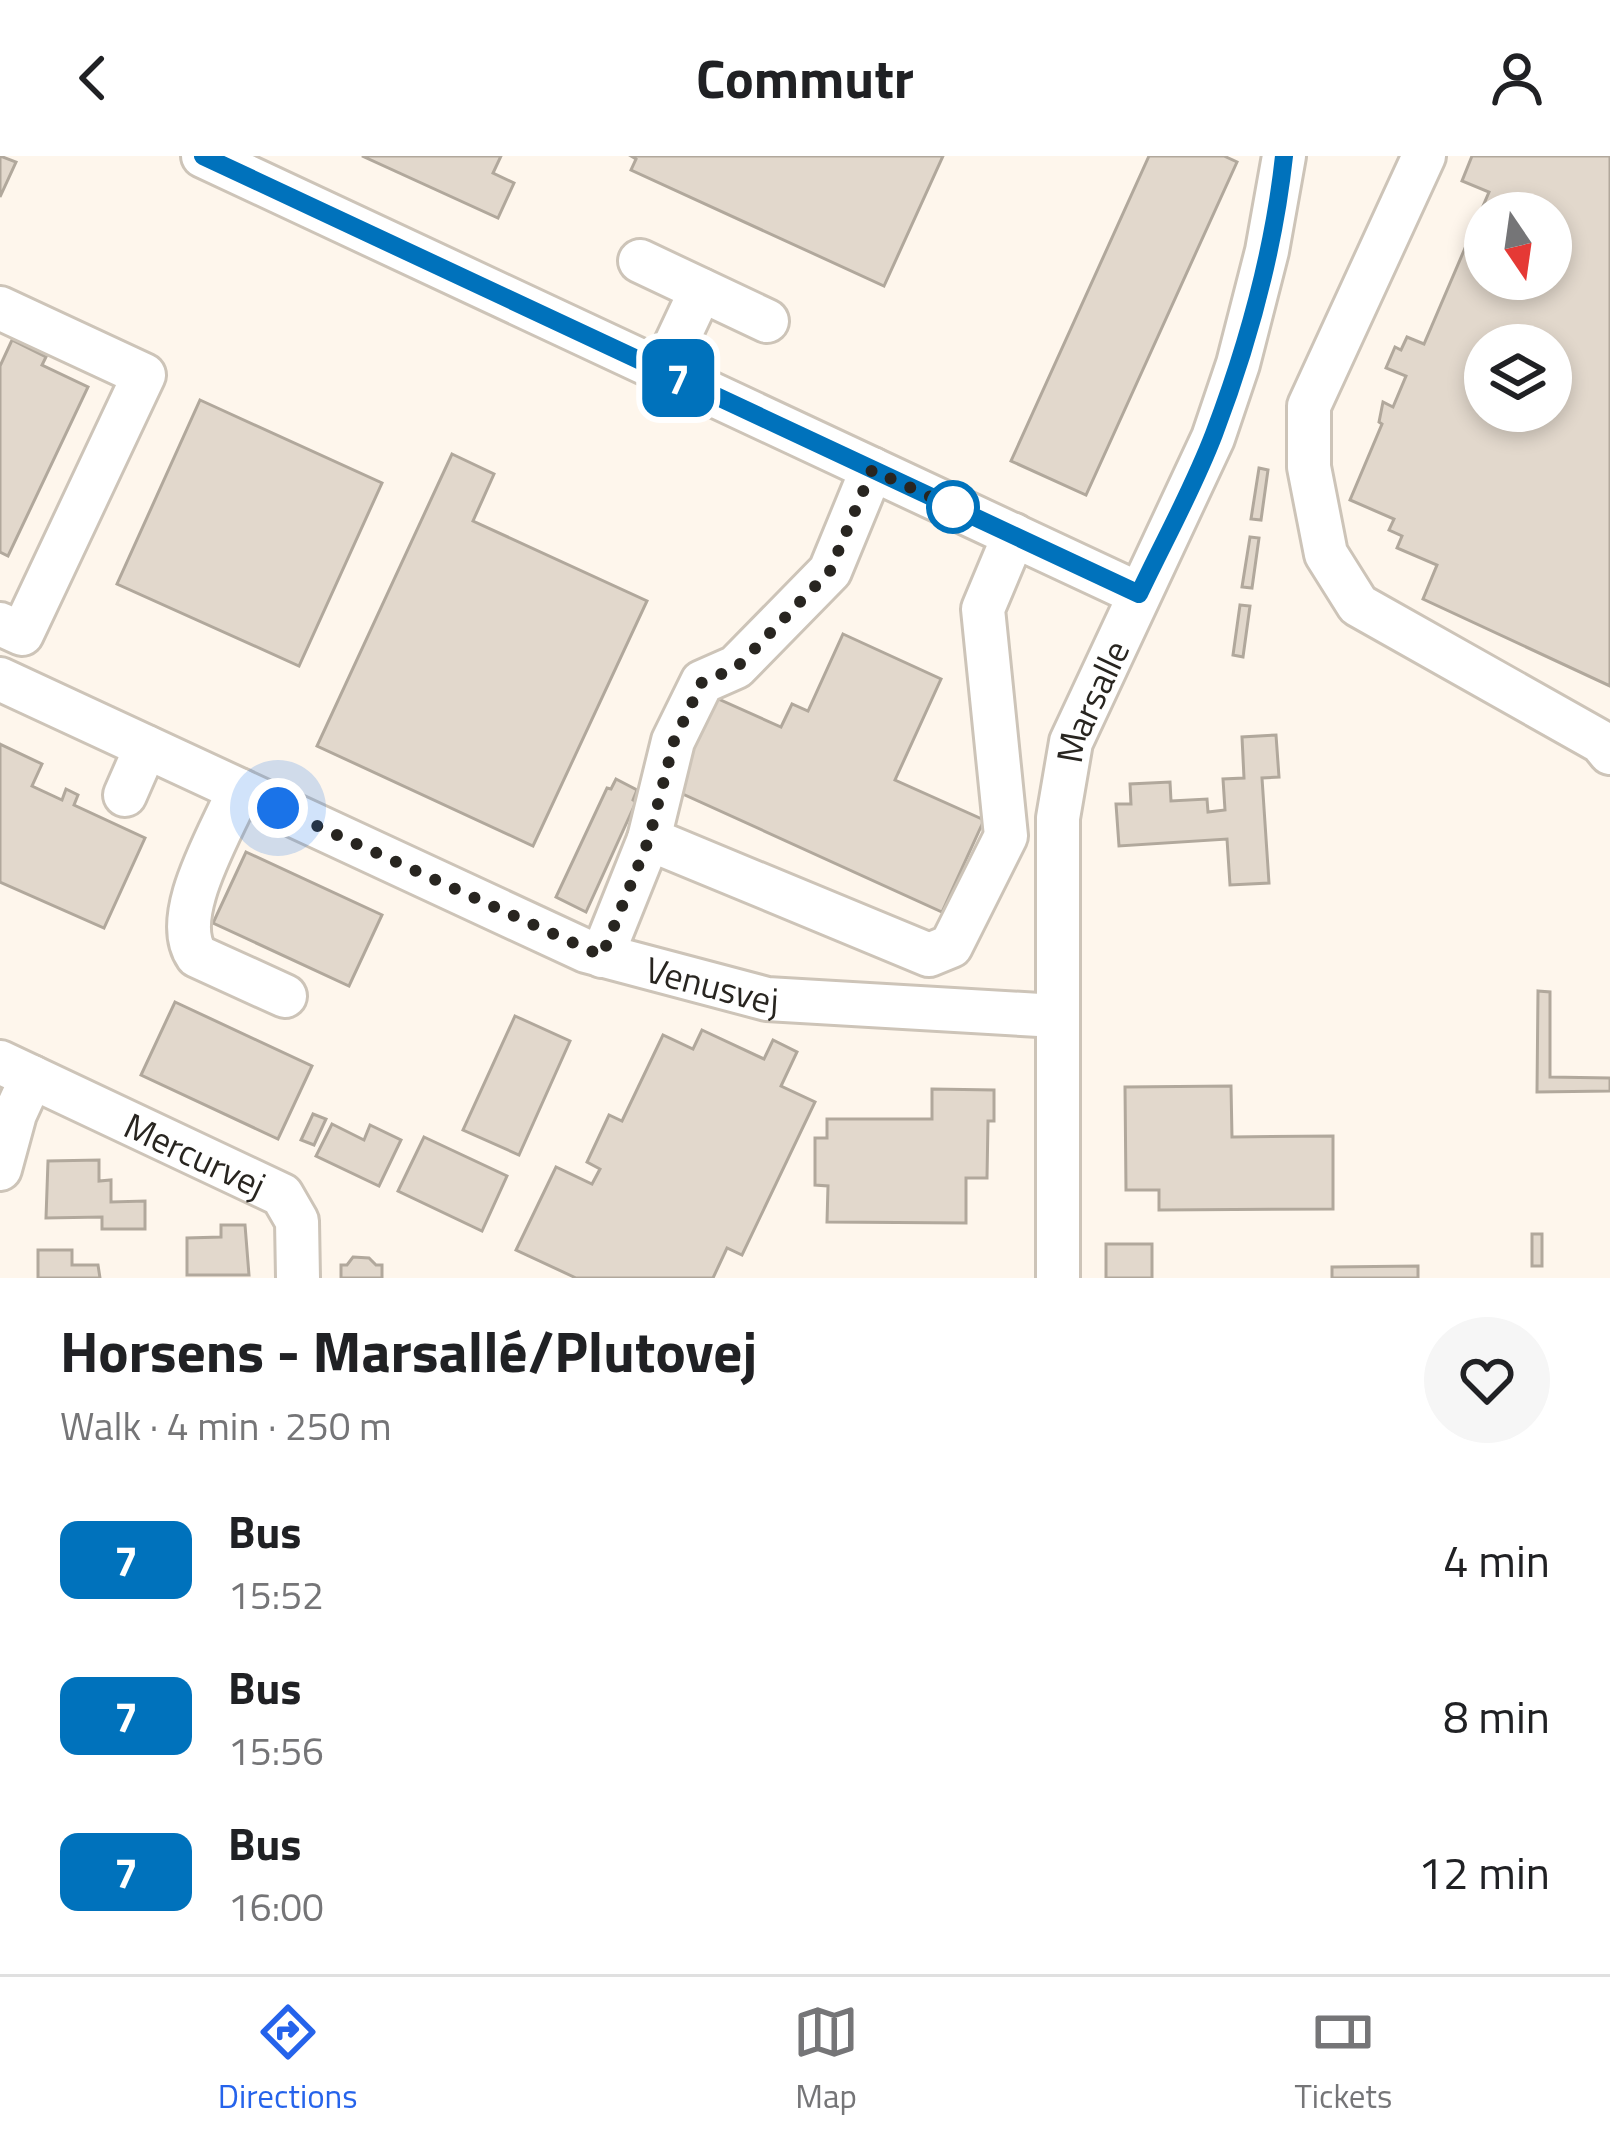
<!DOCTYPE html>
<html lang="en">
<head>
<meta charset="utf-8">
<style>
	:root { --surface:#fff; --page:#f6f6f6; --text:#202124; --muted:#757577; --line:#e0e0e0; --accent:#2563eb }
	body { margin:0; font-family:"Titillium Web",sans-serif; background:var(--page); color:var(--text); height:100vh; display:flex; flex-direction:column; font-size:45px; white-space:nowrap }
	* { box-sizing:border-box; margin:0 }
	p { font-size:39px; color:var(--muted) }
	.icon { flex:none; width:66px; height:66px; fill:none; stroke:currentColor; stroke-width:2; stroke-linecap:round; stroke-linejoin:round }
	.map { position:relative; height:1122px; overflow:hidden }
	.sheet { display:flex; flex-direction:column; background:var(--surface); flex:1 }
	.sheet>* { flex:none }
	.badge { padding:0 24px; border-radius:18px; font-size:42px; line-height:78px }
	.needle { width:78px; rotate:167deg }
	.buttons { position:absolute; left:1464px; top:36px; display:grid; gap:24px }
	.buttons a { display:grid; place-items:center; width:108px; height:108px; border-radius:50%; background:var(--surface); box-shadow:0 6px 18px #0003; font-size:60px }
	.you { position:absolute; width:60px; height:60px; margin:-30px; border:9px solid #fff; border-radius:50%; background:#1a73e8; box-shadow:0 0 0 18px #1a73e833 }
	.map>.badge { position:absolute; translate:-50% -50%; box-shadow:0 0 0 6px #fff }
	.round { display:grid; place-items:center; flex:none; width:126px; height:126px; border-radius:63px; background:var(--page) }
	.overview { display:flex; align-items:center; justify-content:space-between; height:204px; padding:0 60px }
	h1 { font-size:57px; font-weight:700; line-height:90px }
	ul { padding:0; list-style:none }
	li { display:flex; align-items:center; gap:36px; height:156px; padding:0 60px }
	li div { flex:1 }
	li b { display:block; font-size:45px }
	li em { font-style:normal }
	li .badge { min-width:132px; font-weight:700; text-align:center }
	header { display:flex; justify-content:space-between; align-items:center; height:156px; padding:0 60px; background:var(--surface); font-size:54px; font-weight:700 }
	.tabs { display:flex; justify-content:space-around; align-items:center; height:168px; border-top:3px solid var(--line); background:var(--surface); font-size:33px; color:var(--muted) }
	.tabs a { display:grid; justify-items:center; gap:6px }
	.tabs .current { color:var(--accent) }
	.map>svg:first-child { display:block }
	.building { fill:#e2d8cc; stroke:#b1a89c; stroke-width:3; fill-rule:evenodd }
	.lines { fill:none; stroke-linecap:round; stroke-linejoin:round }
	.minor-casing { stroke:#cdc4b8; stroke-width:48 }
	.minor { stroke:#fff; stroke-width:42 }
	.line-casing { stroke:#fff; stroke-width:27 }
	.line { stroke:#0072bc; stroke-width:18 }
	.walk { stroke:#282520; stroke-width:12; stroke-dasharray:0 21.6 }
	.stop-dot { fill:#fff; stroke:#0072bc; stroke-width:6 }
	.labels { text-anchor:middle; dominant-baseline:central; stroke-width:12; stroke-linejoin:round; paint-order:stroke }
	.street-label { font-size:36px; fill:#282520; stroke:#fef6ec }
</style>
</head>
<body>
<header><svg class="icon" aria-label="back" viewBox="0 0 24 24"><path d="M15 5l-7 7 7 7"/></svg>Commutr<svg class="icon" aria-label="person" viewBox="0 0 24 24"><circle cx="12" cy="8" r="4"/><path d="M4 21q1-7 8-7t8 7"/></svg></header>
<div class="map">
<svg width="1610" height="1122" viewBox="0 0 1610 1122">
	<rect width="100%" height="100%" fill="#fef6ec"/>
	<g class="building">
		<polygon points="0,0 16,6 0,41"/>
		<polygon points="362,0 501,0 493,17 514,27 498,62"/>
		<polygon points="631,0 943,0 884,130 631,14 636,3"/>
		<polygon points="1149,0 1224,0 1237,6 1086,339 1011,305"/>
		<path d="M1472,0H1610V530L1423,443L1437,409L1397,392L1402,380L1389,374L1394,363L1350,344L1382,268L1379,266L1383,246L1393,251L1406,220L1386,212L1395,191L1401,194L1407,181L1424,188L1489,36L1462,25ZM1485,57H1551V123H1485ZM1485,189H1551V255H1485Z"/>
		<polygon points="12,184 46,201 42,209 88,231 8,400 0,396 0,210"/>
		<polygon points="200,244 382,327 299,510 117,428"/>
		<polygon points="452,298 494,318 473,365 647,445 533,690 317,590"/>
		<polygon points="1259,312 1268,314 1261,364 1251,363"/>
		<polygon points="1250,381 1259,382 1252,432 1242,431"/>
		<polygon points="1240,449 1250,450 1243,501 1233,499"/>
		<polygon points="843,478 941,523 895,624 984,664 942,756 674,634 716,542 781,571 792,548 808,555"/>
		<polygon points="1276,579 1279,621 1262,622 1269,727 1230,729 1227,683 1119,690 1116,648 1131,648 1130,628 1170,626 1171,645 1207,643 1208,656 1225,654 1223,623 1244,622 1242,581"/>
		<polygon points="0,588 42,608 32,630 62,644 66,633 78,639 74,649 145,682 104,772 0,726"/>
		<polygon points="616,623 637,634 633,644 636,646 586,756 556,741 607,632 611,633"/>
		<polygon points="246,696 382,759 349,830 213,767"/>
		<polygon points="1538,835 1550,836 1550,921 1610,922 1610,935 1537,936"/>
		<polygon points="175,846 312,910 278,983 141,919"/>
		<polygon points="515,860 570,885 519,999 463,974"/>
		<polygon points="702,874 764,903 773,884 797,896 781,930 815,946 742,1099 727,1092 713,1122 576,1122 516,1094 556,1011 592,1028 600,1013 587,1006 609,959 622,965 663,879 693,893"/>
		<polygon points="1231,930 1232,981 1333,980 1333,1053 1159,1054 1159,1034 1126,1034 1125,931"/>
		<polygon points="932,933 994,934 994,965 988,965 987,1022 966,1022 966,1067 827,1066 828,1030 815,1029 815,982 827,982 827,963 932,963"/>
		<polygon points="313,958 326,963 314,989 301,984"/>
		<polygon points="332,968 364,984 370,969 401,984 379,1030 316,1000"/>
		<polygon points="424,981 507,1020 482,1075 398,1035"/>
		<polygon points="99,1004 99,1025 111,1024 111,1046 145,1045 145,1073 102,1073 102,1061 46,1062 48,1005"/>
		<polygon points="221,1069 245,1069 249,1119 187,1119 187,1082 221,1081"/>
		<rect x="1532" y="1078" width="10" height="32"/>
		<rect x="1106" y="1088" width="46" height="34"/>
		<polygon points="38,1094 72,1094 72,1109 98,1109 100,1122 38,1122"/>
		<polygon points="353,1101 369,1102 376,1109 382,1109 382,1122 341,1122 341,1109 347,1109"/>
		<polygon points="1418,1110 1418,1122 1332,1122 1332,1111"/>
	</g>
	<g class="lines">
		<g class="minor-casing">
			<g id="minor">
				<polyline points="203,0 1139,438"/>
				<polyline points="1424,0 1309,250 1309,311 1326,398 1358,449 1601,586 1610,597"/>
				<polyline points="640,105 767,165"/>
				<polyline points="0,152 144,219 22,478 0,468"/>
				<polyline points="663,215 701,134"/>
				<polyline points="872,313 830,415 736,511 702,526 673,585 649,683 929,799 951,790 1006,680 983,453 1014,379"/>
				<path id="s1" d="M0,523L586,795L767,843L1057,860"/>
				<path d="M239,634C222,676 169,760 197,800L285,840"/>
				<polyline points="125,639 146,591"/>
				<polyline points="602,800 649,683"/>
				<path id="s2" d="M0,906L282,1039L297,1065L298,1122"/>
				<polyline points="0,1013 15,958 32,921"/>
				<path id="s3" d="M1058,1122V662L1071,586L1213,282L1238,208L1267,95L1284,0"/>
			</g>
		</g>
		<use href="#minor" class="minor"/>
	</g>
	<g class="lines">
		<g class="line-casing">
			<path id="line" d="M203,0L1139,438C1164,385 1193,333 1214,278C1247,191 1274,93 1284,0"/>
		</g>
		<use href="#line" class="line"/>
		<polyline class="walk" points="278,652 602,800 649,683 674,585 702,526 736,512 830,415 872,314 953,351"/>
	</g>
	<circle class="stop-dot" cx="953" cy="351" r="24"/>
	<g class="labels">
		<g class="street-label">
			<text stroke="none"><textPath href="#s3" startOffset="582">Marsalle</textPath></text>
			<text stroke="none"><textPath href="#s1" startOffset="777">Venusvej</textPath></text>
			<text stroke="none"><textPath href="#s2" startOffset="216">Mercurvej</textPath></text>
		</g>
	</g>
</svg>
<div class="buttons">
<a><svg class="needle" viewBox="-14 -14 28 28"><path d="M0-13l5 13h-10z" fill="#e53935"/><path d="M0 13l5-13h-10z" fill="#757577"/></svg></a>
<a><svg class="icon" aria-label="layers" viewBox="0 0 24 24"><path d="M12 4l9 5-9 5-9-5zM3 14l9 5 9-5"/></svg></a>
</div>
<div class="you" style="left:278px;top:652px"></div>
<b class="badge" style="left:678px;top:222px;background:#0072bc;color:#fff">7</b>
</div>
<section class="sheet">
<div class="overview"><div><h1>Horsens - Marsallé/Plutovej</h1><p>Walk · 4 min · 250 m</p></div><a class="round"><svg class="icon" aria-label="heart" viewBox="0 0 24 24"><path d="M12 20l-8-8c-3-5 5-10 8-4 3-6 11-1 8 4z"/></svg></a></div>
<ul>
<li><span class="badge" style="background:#0072bc;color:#fff">7</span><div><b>Bus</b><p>15:52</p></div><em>4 min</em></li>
<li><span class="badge" style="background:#0072bc;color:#fff">7</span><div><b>Bus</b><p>15:56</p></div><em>8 min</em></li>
<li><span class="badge" style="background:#0072bc;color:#fff">7</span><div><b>Bus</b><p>16:00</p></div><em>12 min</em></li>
</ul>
</section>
<nav class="tabs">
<a class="current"><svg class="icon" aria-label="directions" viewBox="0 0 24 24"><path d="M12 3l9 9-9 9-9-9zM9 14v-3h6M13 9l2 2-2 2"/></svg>Directions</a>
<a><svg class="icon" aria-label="map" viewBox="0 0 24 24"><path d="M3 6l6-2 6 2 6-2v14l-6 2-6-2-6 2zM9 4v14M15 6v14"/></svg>Map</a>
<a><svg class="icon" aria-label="tickets" viewBox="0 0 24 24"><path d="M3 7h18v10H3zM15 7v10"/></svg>Tickets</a>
</nav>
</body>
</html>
